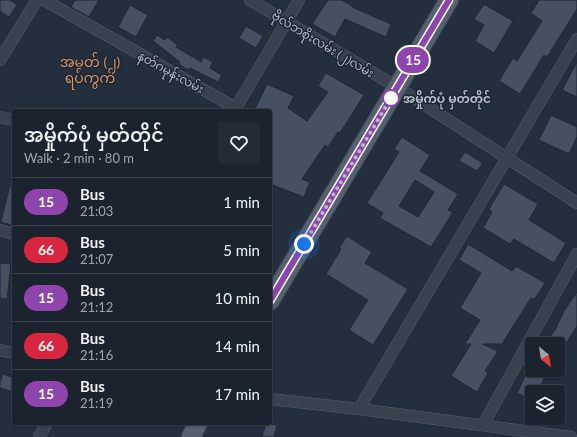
<!DOCTYPE html>
<html lang="en">
<head>
<meta charset="utf-8">
<style>
	:root { --surface:#1b232e; --page:#242b36; --text:#f1f3f6; --muted:#a0a4aa; --line:#39404a }
	body { margin:0; font-family:Lato,"Noto Sans Myanmar",sans-serif; background:var(--page); color:var(--text); height:100vh; display:flex; flex-direction:column; font-size:15px; white-space:nowrap }
	* { box-sizing:border-box; margin:0 }
	p { font-size:13px; color:var(--muted) }
	.icon { flex:none; width:22px; height:22px; fill:none; stroke:currentColor; stroke-width:2; stroke-linecap:round; stroke-linejoin:round }
	.map { position:relative; flex:1; overflow:hidden }
	.sheet { position:absolute; left:12px; top:109px; width:260px; height:316px; display:flex; flex-direction:column; background:var(--surface); border-radius:4px; box-shadow:0 1px 3px #0004,0 0 0 1px var(--line) }
	.sheet>* { flex:none }
	.badge { padding:0 8px; border-radius:13px; font-size:14px; line-height:26px }
	.needle { width:26px; rotate:150deg }
	.tools { position:absolute; left:525px; top:337px; display:grid; gap:8px }
	.tools a { display:grid; place-items:center; width:40px; height:40px; border-radius:4px; background:var(--surface); box-shadow:0 1px 3px #0004,0 0 0 1px var(--line); font-size:20px }
	.you { position:absolute; width:20px; height:20px; margin:-10px; border:3px solid #fff; border-radius:50%; background:#1a73e8; box-shadow:0 0 0 6px #1a73e833 }
	.map>.badge { position:absolute; translate:-50% -50%; box-shadow:0 0 0 2px #fff }
	.round { display:grid; place-items:center; flex:none; width:42px; height:42px; border-radius:4px; background:var(--page) }
	.head { display:flex; align-items:center; justify-content:space-between; height:68px; padding:0 12px }
	h1 { font-size:19px; font-weight:600; line-height:30px }
	ul { padding:0; list-style:none }
	li { display:flex; align-items:center; gap:12px; height:48px; padding:0 12px; border-top:1px solid var(--line) }
	li div { flex:1 }
	li b { display:block; font-size:15px }
	li em { font-style:normal }
	li .badge { min-width:44px; font-weight:700; text-align:center }
	.map>svg:first-child { display:block }
	.building { fill:#455162; stroke:#1f2835; fill-rule:evenodd }
	.lines { fill:none; stroke-linecap:round; stroke-linejoin:round }
	.street-casing { stroke:#565f6c; stroke-width:12 }
	.primary-casing { stroke:#414a57; stroke-width:20 }
	.street { stroke:#38414e; stroke-width:11 }
	.primary { stroke:#56606e; stroke-width:18 }
	.line-casing { stroke:#fff; stroke-width:9 }
	.line { stroke:#8e44ad; stroke-width:6 }
	.walk { stroke:#b4bcc9; stroke-width:4; stroke-dasharray:0 7.2 }
	.stop-dot { fill:#fff; stroke:#8e44ad; stroke-width:2 }
	.labels { text-anchor:middle; dominant-baseline:central; stroke-width:3; stroke-linejoin:round; paint-order:stroke }
	.street-label { font-size:12px; fill:#b4bcc9; stroke:#1d2633 }
	.stop-label { font-size:12px; font-weight:bold; fill:#b4bcc9; stroke:#1d2633; text-anchor:start }
	.quarter-label { font-size:14px; fill:#d59563; stroke:#1d2633 }
</style>
</head>
<body>
<div class="map">
<svg width="577" height="437" viewBox="0 0 577 437">
	<rect width="100%" height="100%" fill="#242f3e"/>
	<g class="building">
		<polygon points="0,0 10,0 17,5 9,17 0,11"/>
		<polygon points="75,0 99,0 89,17 71,7"/>
		<polygon points="328,0 342,0 352,6 352,7 391,24 386,37 345,19 335,37 312,24"/>
		<polygon points="539,0 577,0 577,9 547,57 544,55 520,94 499,81 513,58 517,61 542,21 531,13"/>
		<polygon points="484,4 513,21 494,53 475,41 484,25 474,19"/>
		<polygon points="130,5 148,15 136,37 118,27"/>
		<polygon points="246,26 263,36 256,48 239,38"/>
		<polygon points="157,35 165,40 167,37 178,45 176,47 201,62 203,57 213,62 210,68 222,75 218,82 190,68 188,70 179,64 180,62 153,41"/>
		<polygon points="577,62 577,97 562,90"/>
		<polygon points="326,73 364,95 340,133 338,132 328,147 325,145 302,179 310,182 304,197 270,184 270,111 254,111 267,84 294,96 288,108 307,121 328,92 318,86"/>
		<polygon points="551,115 577,127 577,137 569,154 539,140"/>
		<path d="M402,137L430,155L420,171L458,194L448,210L453,212L431,247L380,218L383,213L367,203L399,152L394,149ZM415,180L434,192L418,217L399,206Z"/>
		<polygon points="465,152 483,163 477,171 459,161"/>
		<polygon points="504,184 538,204 529,220 566,243 554,263 514,239 510,244 483,228 492,212 489,209"/>
		<polygon points="10,185 14,185 14,226 1,222"/>
		<polygon points="347,236 372,252 365,263 408,289 373,345 349,330 368,300 326,274 341,249 339,248"/>
		<polygon points="468,244 512,271 516,266 545,283 534,300 531,298 502,344 482,344 498,351 485,371 488,373 477,392 451,376 471,344 465,344 480,320 460,308 481,273 459,260"/>
		<polygon points="0,263 11,264 7,299 0,298"/>
		<polygon points="577,292 577,326 558,356 558,344 545,344 557,327 556,327 563,314 562,314"/>
		<polygon points="528,370 548,370 538,392 532,392 532,400 517,393"/>
		<polygon points="3,374 14,378 14,392 0,388 0,382"/>
		<polygon points="266,423 277,425 274,437 262,437"/>
	</g>
	<g class="lines">
		<g class="street-casing">
			<g id="street">
				<polyline points="44,0 236,108"/>
				<polyline points="250,0 397,87 577,203"/>
				<polyline points="0,60 37,0"/>
				<polyline points="234,111 299,0"/>
				<polyline points="0,117 14,120"/>
				<polyline points="0,230 14,234"/>
				<polyline points="0,350 14,353"/>
				<polyline points="270,399 359,409 571,437"/>
				<polyline points="359,409 577,39"/>
				<polyline points="483,425 577,254"/>
				<polyline points="39,437 47,423"/>
			</g>
		</g>
		<g class="primary-casing">
			<g id="primary">
				<polyline points="270,301 449,0"/>
				<polyline points="191,437 198,423"/>
			</g>
		</g>
		<use href="#street" class="street"/>
		<use href="#primary" class="primary"/>
	</g>
	<g class="lines">
		<g class="line-casing">
			<polyline id="line" points="270,301 449,0"/>
		</g>
		<use href="#line" class="line"/>
		<polyline class="walk" points="304,244 391,98"/>
	</g>
	<circle class="stop-dot" cx="391" cy="98" r="8"/>
	<g class="labels">
		<g class="street-label">
			<text transform="translate(323 44) rotate(31)">ဗိုလ်ဘစိုးလမ်း (၂)လမ်း</text>
			<text transform="translate(171 72) rotate(29)">နတ်ဂမုန်းလမ်း</text>
		</g>
		<g class="stop-label">
			<text x="403" y="98">အမှိုက်ပုံ မှတ်တိုင်</text>
		</g>
		<g class="quarter-label">
			<text x="90" y="61">အမှတ် (၂)<tspan x="90" dy="16">ရပ်ကွက်</tspan></text>
		</g>
	</g>
</svg>
<div class="tools">
<a><svg class="needle" viewBox="-14 -14 28 28"><path d="M0-13l5 13h-10z" fill="#e53935"/><path d="M0 13l5-13h-10z" fill="#a0a4aa"/></svg></a>
<a><svg class="icon" aria-label="layers" viewBox="0 0 24 24"><path d="M12 4l9 5-9 5-9-5zM3 14l9 5 9-5"/></svg></a>
</div>
<div class="you" style="left:304px;top:244px"></div>
<b class="badge" style="left:413px;top:60px;background:#8e44ad;color:#fff">15</b>
<section class="sheet">
<div class="head"><div><h1>အမှိုက်ပုံ မှတ်တိုင်</h1><p>Walk · 2 min · 80 m</p></div><a class="round"><svg class="icon" aria-label="heart" viewBox="0 0 24 24"><path d="M12 20l-8-8c-3-5 5-10 8-4 3-6 11-1 8 4z"/></svg></a></div>
<ul>
<li><span class="badge" style="background:#8e44ad;color:#fff">15</span><div><b>Bus</b><p>21:03</p></div><em>1 min</em></li>
<li><span class="badge" style="background:#d7263d;color:#fff">66</span><div><b>Bus</b><p>21:07</p></div><em>5 min</em></li>
<li><span class="badge" style="background:#8e44ad;color:#fff">15</span><div><b>Bus</b><p>21:12</p></div><em>10 min</em></li>
<li><span class="badge" style="background:#d7263d;color:#fff">66</span><div><b>Bus</b><p>21:16</p></div><em>14 min</em></li>
<li><span class="badge" style="background:#8e44ad;color:#fff">15</span><div><b>Bus</b><p>21:19</p></div><em>17 min</em></li>
</ul>
</section>
</div>
</body>
</html>
